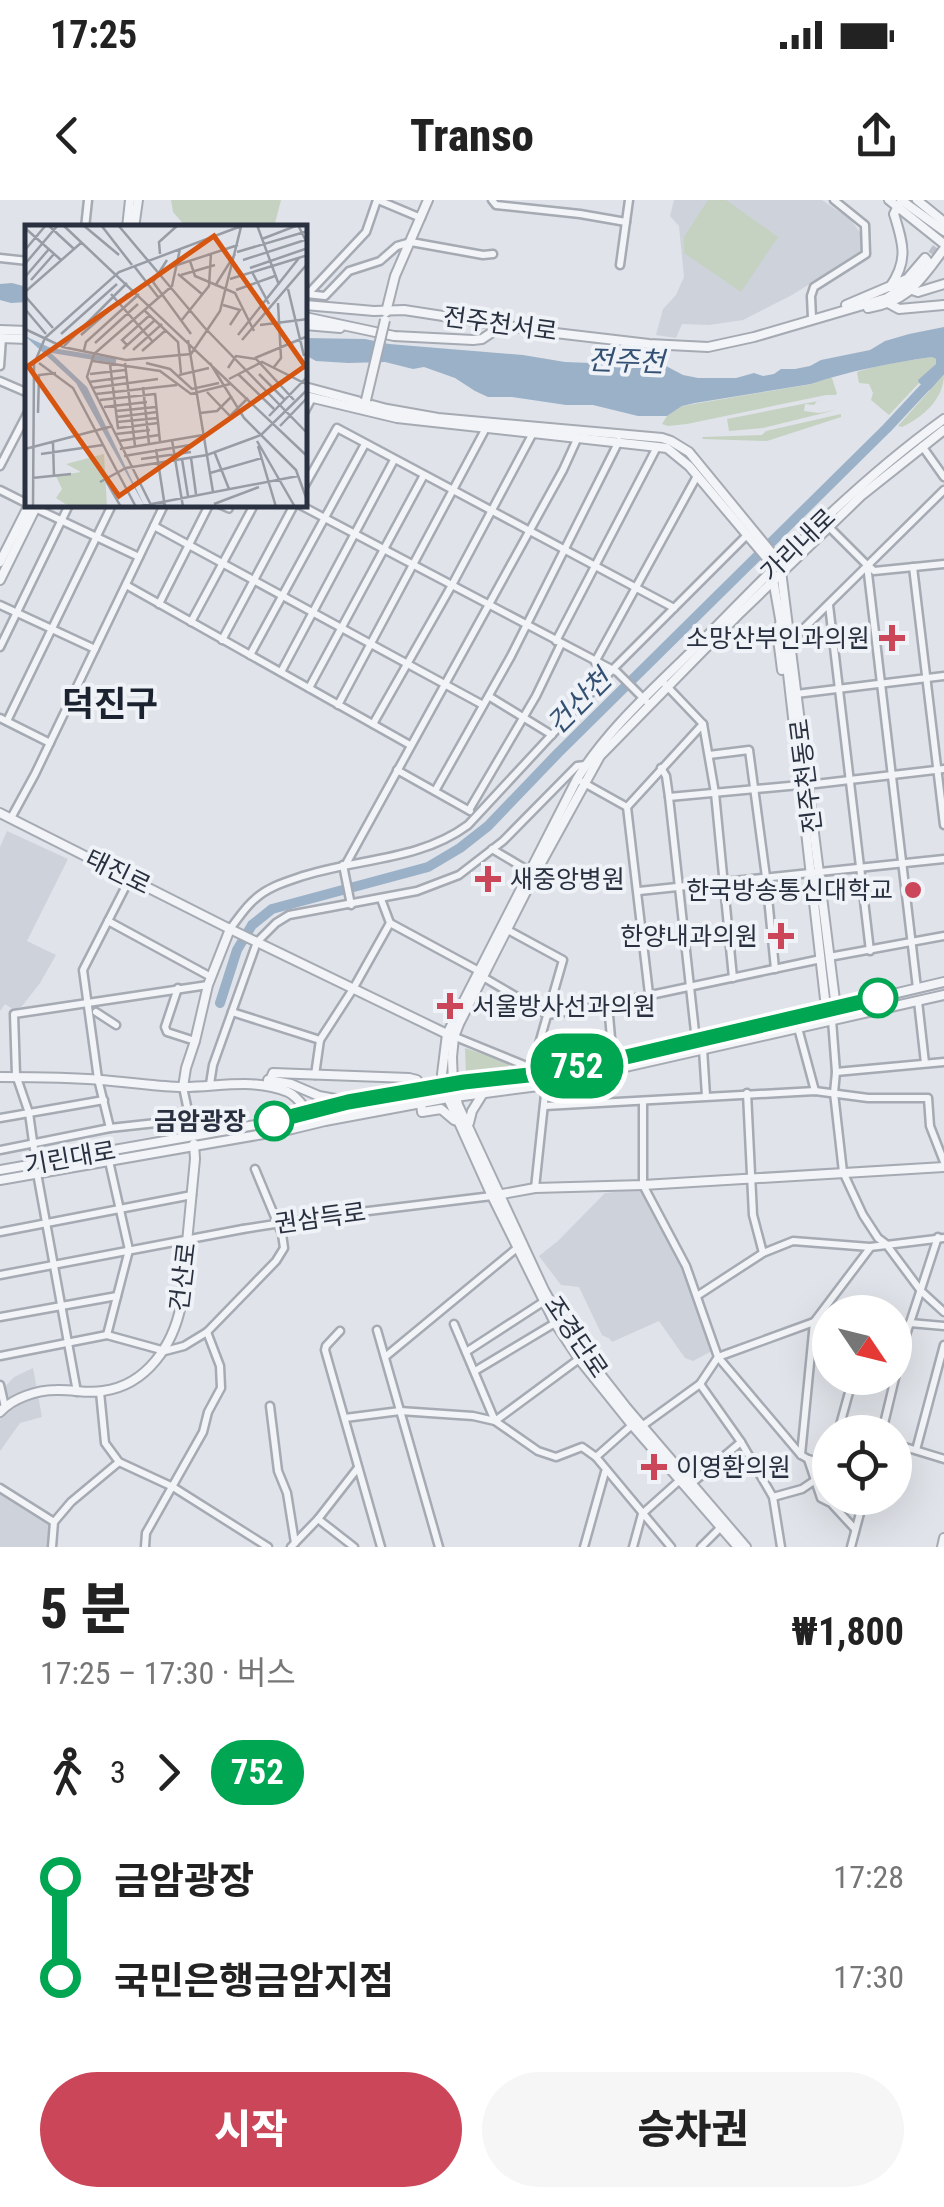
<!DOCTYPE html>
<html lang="ko">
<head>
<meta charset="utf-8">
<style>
	:root { --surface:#fff; --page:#f6f6f6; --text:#222; --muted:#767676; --accent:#cc465a }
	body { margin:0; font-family:"Roboto Condensed","Noto Sans KR",sans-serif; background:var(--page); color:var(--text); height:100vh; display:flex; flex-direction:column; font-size:38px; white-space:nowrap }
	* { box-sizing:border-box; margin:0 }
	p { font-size:32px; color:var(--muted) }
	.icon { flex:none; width:55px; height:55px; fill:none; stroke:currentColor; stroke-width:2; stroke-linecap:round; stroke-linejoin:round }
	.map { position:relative; height:1347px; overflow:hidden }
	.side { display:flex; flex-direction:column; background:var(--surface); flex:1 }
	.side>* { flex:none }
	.badge { padding:0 20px; border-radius:32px; font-size:35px; line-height:65px }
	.needle { width:65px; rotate:125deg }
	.tools { position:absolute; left:812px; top:1095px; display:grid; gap:20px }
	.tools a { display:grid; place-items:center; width:100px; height:100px; border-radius:50%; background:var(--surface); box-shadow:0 10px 40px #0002; font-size:50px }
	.map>.badge { position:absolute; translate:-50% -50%; box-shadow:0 0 0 5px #fff }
	.legs { display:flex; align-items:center; gap:15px; height:110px; padding:0 40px; font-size:32px }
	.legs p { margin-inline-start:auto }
	.summary { display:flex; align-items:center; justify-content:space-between; height:170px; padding:0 40px }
	h1 { font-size:55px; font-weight:800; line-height:75px }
	.action { display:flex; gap:20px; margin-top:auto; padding:20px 40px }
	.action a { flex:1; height:115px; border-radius:60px; background:var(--accent); color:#fff; font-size:40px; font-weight:800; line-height:115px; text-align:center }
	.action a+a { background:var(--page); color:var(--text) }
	ul { padding:0 40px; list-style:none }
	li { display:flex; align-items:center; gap:35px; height:100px; font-size:38px }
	li i { display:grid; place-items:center; width:15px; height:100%; margin:0 12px; background:currentColor }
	li i::after { content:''; width:25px; height:25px; margin:-12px; border:8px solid; border-radius:50%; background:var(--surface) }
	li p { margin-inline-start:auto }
	li:first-child i { background:linear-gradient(#0000 50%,currentColor 0) }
	li:last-child i { background:linear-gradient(currentColor 50%,#0000 0) }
	.status { display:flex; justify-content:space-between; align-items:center; height:70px; padding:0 50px; background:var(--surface); direction:ltr }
	.status svg { height:28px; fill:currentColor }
	header { display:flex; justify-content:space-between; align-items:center; height:130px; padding:0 40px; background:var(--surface); font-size:45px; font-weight:800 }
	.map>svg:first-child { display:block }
	.built { fill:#ced2da }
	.green { fill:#c5d2c1 }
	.water { fill:#9bb1c8 }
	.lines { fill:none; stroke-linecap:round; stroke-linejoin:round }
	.river { stroke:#9bb1c8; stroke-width:10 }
	.tertiary-tunnel { stroke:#bbbfc7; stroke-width:8; stroke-dasharray:8 4; stroke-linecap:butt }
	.pedestrian-casing { stroke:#a5aab3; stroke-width:10 }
	.minor-casing { stroke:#a5aab3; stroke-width:11 }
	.tertiary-casing { stroke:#a5aab3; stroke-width:12 }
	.pedestrian { stroke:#f2f4f7; stroke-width:5 }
	.minor { stroke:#f2f4f7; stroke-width:6 }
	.tertiary { stroke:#f2f4f7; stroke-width:8 }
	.minor-bridge-casing { stroke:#a5aab3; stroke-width:11; stroke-linecap:butt }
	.tertiary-bridge-casing { stroke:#a5aab3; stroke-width:12; stroke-linecap:butt }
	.minor-bridge { stroke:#f2f4f7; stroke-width:6 }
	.tertiary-bridge { stroke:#f2f4f7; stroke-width:8 }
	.line-1-casing { stroke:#fff; stroke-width:22 }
	.line-1 { stroke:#00a651; stroke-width:15 }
	.poi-dot { fill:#cc465a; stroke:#eff2f6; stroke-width:4 }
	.stop-1-dot { fill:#fff; stroke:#00a651; stroke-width:5 }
	.labels { text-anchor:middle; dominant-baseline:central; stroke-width:8; stroke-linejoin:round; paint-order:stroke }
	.street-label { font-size:25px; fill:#293140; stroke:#eff2f6 }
	.poi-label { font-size:25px; fill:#293140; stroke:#eff2f6; text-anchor:end }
	.stop-label { font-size:25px; font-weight:bold; fill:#293140; stroke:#eff2f6; text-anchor:end }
	.water-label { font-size:28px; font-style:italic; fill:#335073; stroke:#eff2f6 }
	.district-label { font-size:35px; font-weight:bold; fill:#1b2230; stroke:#eff2f6 }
	.inset-river { fill:none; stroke:#9bb1c8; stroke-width:5 }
	.inset-road { fill:none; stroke:#979ca5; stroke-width:2.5 }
	.view { fill:#d55511; fill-opacity:0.15; stroke:#d55511; stroke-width:5 }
	.inset-edge { fill:none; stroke:#293140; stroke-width:5 }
</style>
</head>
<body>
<div class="status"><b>17:25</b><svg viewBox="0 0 49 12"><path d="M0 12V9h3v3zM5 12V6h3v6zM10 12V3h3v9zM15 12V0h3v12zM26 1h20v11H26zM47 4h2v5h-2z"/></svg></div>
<header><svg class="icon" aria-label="back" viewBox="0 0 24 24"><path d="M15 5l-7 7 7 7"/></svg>Transo<svg class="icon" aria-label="share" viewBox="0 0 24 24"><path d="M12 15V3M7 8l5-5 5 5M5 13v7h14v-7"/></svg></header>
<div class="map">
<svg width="944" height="1347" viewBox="0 0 944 1347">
	<rect width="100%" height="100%" fill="#e0e3e9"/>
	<g class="built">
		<polygon points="674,0 822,0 850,19 862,35 863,51 792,95 743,120 709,125 682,124 676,138 656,135 663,109 676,95 684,77 679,26 670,16"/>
		<polygon points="7,631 68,659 27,741 56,755 40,783 22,806 14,810 5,804 0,811 0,647"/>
		<polygon points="642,989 684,1064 698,1104 712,1151 693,1161 685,1158 659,1121 612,1142 610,1139 602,1135 579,1087 561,1085 539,1056 558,1041 605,993"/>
		<polygon points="33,1168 42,1217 20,1223 0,1251 0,1192 14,1177"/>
		<polygon points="0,1286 55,1322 52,1347 0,1347"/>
	</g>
	<g class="green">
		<polygon points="171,0 281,0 274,27 187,28 173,12"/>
		<polygon points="708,0 726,0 778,37 741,92 684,53 684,37"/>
		<path d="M932,157L936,159V164L919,180V183L889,215L871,200L873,193L869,184L859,183L857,172C881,164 905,161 932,157Z"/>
		<path d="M944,174C944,199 923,217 902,227L898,226Z"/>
		<polygon points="824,178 832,178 837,194 835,195 826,195 687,224 668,226 662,224 667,216 682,206 812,184"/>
		<polygon points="828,199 817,201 814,205 805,204 804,211 819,213 836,210 763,228 729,231 727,219"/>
		<polygon points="841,214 841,217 767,241 703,239 702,237 762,235 766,231"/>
		<polygon points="465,848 509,863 509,870 480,876 466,875"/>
	</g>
	<g class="water">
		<polygon points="12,83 27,87 27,102 11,103 0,100 0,84"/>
		<path d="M944,127V174L930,190L919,183L918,180L936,164V159L932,157C890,163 849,171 811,184L695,203L682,206L667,216H638L593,205H566L512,197H488L475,191L455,178L424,167L413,169L385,162L348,163L316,161L305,155V138L365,139L389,144L523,155L565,162L666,166L683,175L698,178H736L754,173L763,176L774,174L781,169H795L810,166L821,160L870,150L885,141L909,134Z"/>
	</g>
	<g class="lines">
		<polyline class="river" points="220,803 237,750 252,725 272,709 428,667 460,648 488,626 558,553 887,228 944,167"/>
		<polyline class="tertiary-tunnel" points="925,64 944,36"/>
		<g class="pedestrian-casing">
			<polyline id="pedestrian" points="220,305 229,309"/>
		</g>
		<g class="minor-casing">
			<g id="minor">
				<polyline points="378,0 421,18"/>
				<polyline points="492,0 496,5 580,14 626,22"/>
				<polyline points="85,28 88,0"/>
				<polyline points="0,58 28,61"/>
				<polyline points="620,65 629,0"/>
				<polyline points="306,94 325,96 349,71 380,61 397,46 411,42 483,55 493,54"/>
				<polyline points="305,97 366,32 377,0"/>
				<polyline points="812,118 811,96 814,87 866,54 865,25 834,0"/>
				<polyline points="0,166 2,138"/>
				<polyline points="0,181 28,193"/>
				<polyline points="305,211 312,198"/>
				<polyline points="922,246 944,277"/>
				<polyline points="0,266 28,212"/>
				<polyline points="305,285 337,228 674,408"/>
				<polyline points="0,290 28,304"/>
				<polyline points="300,305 617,472 649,504"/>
				<polyline points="35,308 139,357"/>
				<polyline points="154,326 483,505"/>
				<polyline points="829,327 867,365 917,788"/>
				<polyline points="868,365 874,371 944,364"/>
				<polyline points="913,367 944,625"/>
				<polyline points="126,385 410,545"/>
				<polyline points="159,404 209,305"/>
				<polyline points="0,405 95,449"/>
				<polyline points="829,405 870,751"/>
				<polyline points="191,422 254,305"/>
				<polyline points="222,440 294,305"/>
				<polyline points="556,441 657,247"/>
				<polyline points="791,441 944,290"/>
				<polyline points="0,447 69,305"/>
				<polyline points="250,455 365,244"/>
				<polyline points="595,462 697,276"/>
				<polyline points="281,472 394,260"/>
				<polyline points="309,488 424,275"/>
				<polyline points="796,494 944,476"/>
				<polyline points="490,497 552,535"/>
				<polyline points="338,505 486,228"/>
				<polyline points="0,518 50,543"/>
				<polyline points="7,521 112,305"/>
				<polyline points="373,524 452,385 533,233"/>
				<polyline points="703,524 715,593 733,778"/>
				<polyline points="709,555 749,550 766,677 775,769"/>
				<polyline points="661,568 666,576 669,597 696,841"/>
				<polyline points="397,570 470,611"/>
				<polyline points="577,579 627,607 703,524 662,481"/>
				<polyline points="807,585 944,569"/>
				<polyline points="435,591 511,456 619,241"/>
				<polyline points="669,597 800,585"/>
				<polyline points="627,607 649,794"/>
				<polyline points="469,610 536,496 561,444"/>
				<polyline points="11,618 35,574 164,305"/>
				<polyline points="492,649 534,674"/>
				<polyline points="346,664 563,270 578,237"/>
				<polyline points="343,665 351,705"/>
				<polyline points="639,691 944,659"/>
				<polyline points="108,721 211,777"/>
				<polyline points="390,723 477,770 483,777 548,815 608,804 821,759"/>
				<path d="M230,729C238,719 245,707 255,699C267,688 282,683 297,678C354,658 418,662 468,625L611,471L747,335"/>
				<polyline points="506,729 563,760 532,868"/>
				<polyline points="829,757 944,736"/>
				<polyline points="178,788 165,827 167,832 195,841"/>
				<polyline points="918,801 925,863"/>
				<polyline points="608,804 613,860"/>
				<polyline points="96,812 116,825"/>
				<polyline points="232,812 320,840"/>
				<polyline points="832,820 836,872 834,893 843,972 863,1015 878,1038 886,1044 921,1091 944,1112"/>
				<polyline points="798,828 815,891"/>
				<polyline points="453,836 534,869"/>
				<polyline points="703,849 706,896"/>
				<polyline points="836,872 944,862"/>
				<polyline points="315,875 320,840 353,789 390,723 381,699"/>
				<polyline points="210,884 213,865 257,742 276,723 289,715 417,691 459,675 503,641 577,566 585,565"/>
				<polyline points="747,893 753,1015 763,1053"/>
				<polyline points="643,901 643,985 686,1066 718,1157 801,1255 808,1259 830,1265"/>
				<polyline points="545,906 815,891 868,898 928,898 930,926 944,962"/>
				<polyline points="0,918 104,900"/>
				<polyline points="110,928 98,879 83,770 130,678"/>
				<polyline points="0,950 110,928 184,920 187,906 183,887"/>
				<polyline points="36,963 29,913 16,875 14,814 208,785"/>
				<polyline points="37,973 77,1192"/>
				<polyline points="535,988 546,885"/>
				<polyline points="327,1016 492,996"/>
				<polyline points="0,1032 192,995"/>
				<polyline points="0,1075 243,1029"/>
				<polyline points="697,1096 763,1053 793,1041 870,1047 944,1038"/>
				<polyline points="0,1117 117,1096"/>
				<polyline points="910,1123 944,1126"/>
				<polyline points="454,1124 495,1221 579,1159"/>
				<polyline points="377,1130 439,1347"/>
				<polyline points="340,1131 326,1146 325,1150 381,1347"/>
				<polyline points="107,1135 129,1050 109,961"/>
				<polyline points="466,1152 543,1102"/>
				<polyline points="0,1156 107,1135 165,1151 184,1146 207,1132 276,1061 284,1048 282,1034 255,969"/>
				<polyline points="385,1157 517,1048"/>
				<polyline points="475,1171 555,1123"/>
				<polyline points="895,1177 903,1144 938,1037"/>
				<polyline points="700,1184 741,1242 773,1297 781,1347"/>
				<polyline points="0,1185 5,1207"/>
				<polyline points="100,1192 105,1243 119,1262 173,1287 268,1347"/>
				<polyline points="270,1206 278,1271 287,1293 295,1343"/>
				<polyline points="345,1218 400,1211 473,1216 495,1221 538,1251 556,1257 582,1247 596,1257 632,1225 642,1226 700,1184 718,1157 814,1122 830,1126"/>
				<polyline points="838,1232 853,1178"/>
				<polyline points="882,1232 895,1178"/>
				<polyline points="895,1244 944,1259"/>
				<polyline points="916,1250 944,1145"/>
				<polyline points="801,1255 814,1122 870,1048"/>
				<polyline points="596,1257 671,1347"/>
				<polyline points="808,1259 821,1298 831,1303 855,1329"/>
				<polyline points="691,1284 741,1242"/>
				<polyline points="0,1288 54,1322"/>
				<polyline points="773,1297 802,1289 830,1270"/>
				<polyline points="318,1319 354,1347"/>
				<polyline points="52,1347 54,1322 71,1302 119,1262"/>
				<polyline points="145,1347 146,1333 203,1232 208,1212 221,1188 220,1166 207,1132"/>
				<polyline points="291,1347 318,1319 357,1269"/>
				<polyline points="584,1347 605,1272"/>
				<polyline points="633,1347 642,1314 680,1280"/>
				<polyline points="701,1347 721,1327"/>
				<polyline points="851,1347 864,1298"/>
			</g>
		</g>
		<g class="tertiary-casing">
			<g id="tertiary">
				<polyline points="889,0 944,44"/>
				<polyline points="901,0 944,31"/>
				<polyline points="917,0 944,22"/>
				<polyline points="127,28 130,0"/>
				<polyline points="134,28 138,0"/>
				<path d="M890,87C909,60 903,43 894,14L898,6"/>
				<polyline points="912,90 918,92 944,84"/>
				<polyline points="888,103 899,109 944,105"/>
				<polyline points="305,105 374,111 404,110 547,132 649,144 708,147 754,137 887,98 906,86 922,67"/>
				<polyline points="846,105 907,79 925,58 931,66"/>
				<path d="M868,108C910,101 920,80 944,49"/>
				<polyline points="386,112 395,76 428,0"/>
				<polyline points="305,117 394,136 473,140 482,139 491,133 494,122"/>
				<polyline points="305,125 340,128"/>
				<polyline points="0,130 28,131"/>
				<polyline points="0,138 28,139"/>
				<polyline points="305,187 387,209 438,218 662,238 671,241 689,252 780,363 836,808 832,820"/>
				<polyline points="305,196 397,218 667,248 689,266 770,362 785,447 825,799 832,820"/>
				<polyline points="0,362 29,305"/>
				<polyline points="0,380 37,305"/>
				<polyline points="780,424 777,431 782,470"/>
				<polyline points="0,613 230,729 447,834"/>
				<path d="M0,877C34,877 68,877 101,880C127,882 153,886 179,887C215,888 253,877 288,892C297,896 303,906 309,913"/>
				<polyline points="268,880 291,884 319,896 346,901"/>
				<polyline points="270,880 273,873 409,878 417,880 420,889"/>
				<polyline points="183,887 186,868 195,841 208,785 230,729"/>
				<polyline points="421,904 422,912 441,909 454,920 459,921"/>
				<polyline points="466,924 469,923 472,911 482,895"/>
				<polyline points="0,970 261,924 348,902 464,882 538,874 626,857 944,782"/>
				<polyline points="0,980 292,929 325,921 448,898 546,885 944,795"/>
				<polyline points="497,995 535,988 643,985 944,967"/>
				<path d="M0,1212C13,1198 37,1190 56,1190C72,1189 87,1194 103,1191C147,1185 173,1145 181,1105L195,959L194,944"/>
				<path d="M738,1347L632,1225L579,1159L555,1123L492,996L448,898L442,874L447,834L577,579C609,527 657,486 700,443C778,364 854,284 944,219"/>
				<polyline points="746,1347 626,1207 568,1133 544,1090 458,905 453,884 452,857 454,837 459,824 535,674 600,556 738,415 862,295 944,230"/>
				<polyline points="942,1347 944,1338"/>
			</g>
		</g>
		<use href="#pedestrian" class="pedestrian"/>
		<use href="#minor" class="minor"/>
		<use href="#tertiary" class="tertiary"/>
		<g class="minor-bridge-casing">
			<polyline id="minor-bridge" points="243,1029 327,1016"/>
		</g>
		<g class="tertiary-bridge-casing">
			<polyline id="tertiary-bridge" points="366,200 385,120"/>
		</g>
		<use href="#minor-bridge" class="minor-bridge"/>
		<use href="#tertiary-bridge" class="tertiary-bridge"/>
	</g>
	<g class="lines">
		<g class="line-1-casing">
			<polyline id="line-1" points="274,921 348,902 464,882 538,874 626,857 878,798"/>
		</g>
		<use href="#line-1" class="line-1"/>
	</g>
	<g class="poi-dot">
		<path d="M887 423h10v10h10v10h-10v10h-10v-10h-10v-10h10z"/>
		<path d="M483 664h10v10h10v10h-10v10h-10v-10h-10v-10h10z"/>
		<circle cx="913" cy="690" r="10"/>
		<path d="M776 721h10v10h10v10h-10v10h-10v-10h-10v-10h10z"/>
		<path d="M445 791h10v10h10v10h-10v10h-10v-10h-10v-10h10z"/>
		<path d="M649 1252h10v10h10v10h-10v10h-10v-10h-10v-10h10z"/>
	</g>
	<g class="stop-1-dot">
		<circle cx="878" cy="798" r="18"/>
		<circle cx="274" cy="921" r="18"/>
	</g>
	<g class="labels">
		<g class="street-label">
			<text transform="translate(500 124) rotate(8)">전주천서로</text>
			<text transform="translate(798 345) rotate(-44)">가리내로</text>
			<text transform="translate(806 576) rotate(-97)">전주천동로</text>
			<text transform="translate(118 672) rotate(26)">태진로</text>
			<text transform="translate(70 958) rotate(-10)">기린대로</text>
			<text transform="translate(320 1018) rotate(-8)">권삼득로</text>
			<text transform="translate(183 1077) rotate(-83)">건산로</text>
			<text transform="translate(576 1137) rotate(56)">조경단로</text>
		</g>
		<g class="poi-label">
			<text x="870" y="438">소망산부인과의원</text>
			<text x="510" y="679" text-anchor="start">새중앙병원</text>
			<text x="893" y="690">한국방송통신대학교</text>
			<text x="758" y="736">한양내과의원</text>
			<text x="472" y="806" text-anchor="start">서울방사선과의원</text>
			<text x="676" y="1267" text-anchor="start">이영환의원</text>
		</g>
		<g class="stop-label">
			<text x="246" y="921">금암광장</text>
		</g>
		<g class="water-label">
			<text transform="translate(626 161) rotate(2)">전주천</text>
			<text transform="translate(579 502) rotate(-45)">건산천</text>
		</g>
		<g class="district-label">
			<text x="110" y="504">덕진구</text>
		</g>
	</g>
	<g transform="translate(25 25)">
		<rect width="282" height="282" fill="#e0e3e9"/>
		<path d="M79,229L82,282H45L31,273L37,264L31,251L56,247L41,239Z" fill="#c5d2c1"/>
		<path d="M0,111L30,125L26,128L62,162L120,282L51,158Z" fill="#9bb1c8"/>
		<path class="inset-river" d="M24,125L91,136"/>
		<path class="inset-road" d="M23,0L49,24M38,0L283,232M58,0L94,30M76,0L107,40M93,0L179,102L283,209M232,0L254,60M0,3L36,35M237,14L273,0L283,20M0,25L21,0M212,27L283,6M135,29L134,17L153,0M142,35L128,57L166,109M218,35L280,15M165,36L170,51L210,68L229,106M0,39L33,0M109,41L133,72M146,42L213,20M225,43L283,23M227,47L244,79M153,49L178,70M156,50L190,40M0,52L24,24M205,54L283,30M6,55L29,29M190,61L210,29M263,64L279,131M211,65L250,51M0,67L57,17M86,69L128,117M0,71L28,103M198,80L215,85L205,100M0,84L21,109M119,85L153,117L156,148M156,96L184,61L186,28M235,100L283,94M0,104L38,122L101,135L166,129L195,86L216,2M36,109L92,59M56,110L103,69M213,110L274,33M163,115L188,267M217,115L283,38M70,118L113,79M102,120L97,115L125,90M39,121L102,58M98,124L130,95M59,125L61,117L114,69M108,125L137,99M117,126L141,105M230,133L283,111M68,136L135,146L166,169L205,159M14,138L48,163L111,282M100,138L110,221M121,138L145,144L167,164L194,158M185,138L219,193L271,245L283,278M85,139L93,203L133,198M249,142L256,133L253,78M203,143L211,131L231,134L269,175M65,149L100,145M213,149L249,184M234,149L259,174M154,150L184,143M204,154L237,137L283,160M64,157L101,152M118,162L124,219M67,163L133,154M182,167L205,191L223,173M130,168L135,217M71,169L152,160M75,175L130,169M79,182L122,177M91,186L131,182M13,188L14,150L31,148M175,188L192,186L207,171M244,191L283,151M92,192L132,187M92,197L133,193M255,201L283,172M91,209L125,205M147,215L158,282M94,216L134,210M232,216L270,282M28,218L29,252M233,221L251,282M0,224L88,201M95,224L178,210M131,224L140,282M189,226L204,264M16,229L78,220M99,231L165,220M166,233L171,269M116,234L166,227M157,234L163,271M185,248L237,233M7,253L46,249M81,256L96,282M75,257L101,243L182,230L236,210L283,164M189,279L234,262M8,282L9,139L20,113L94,47L219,0M111,282L273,251M127,282L62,152L69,129L147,61L155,24"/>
		<path class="view" d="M189,11L280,141L94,271L3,141Z"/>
		<rect width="282" height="282" class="inset-edge"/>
	</g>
</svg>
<div class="tools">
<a><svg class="needle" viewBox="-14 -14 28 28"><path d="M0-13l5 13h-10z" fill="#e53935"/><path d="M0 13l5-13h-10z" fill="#767676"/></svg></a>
<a><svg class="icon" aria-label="locate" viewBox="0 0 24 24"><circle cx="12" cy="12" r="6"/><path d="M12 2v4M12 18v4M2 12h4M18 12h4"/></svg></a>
</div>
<b class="badge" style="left:577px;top:866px;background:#00a651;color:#fff">752</b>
</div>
<section class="side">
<div class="summary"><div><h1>5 분</h1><p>17:25 – 17:30 · 버스</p></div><b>₩1,800</b></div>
<div class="legs"><svg class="icon" aria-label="walk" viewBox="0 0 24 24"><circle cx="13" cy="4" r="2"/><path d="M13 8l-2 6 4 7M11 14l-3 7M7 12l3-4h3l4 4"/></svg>3<svg class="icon" aria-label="forward" viewBox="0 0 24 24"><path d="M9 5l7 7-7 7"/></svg><b class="badge" style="background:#00a651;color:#fff">752</b></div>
<ul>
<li><i style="color:#00a651"></i><b>금암광장</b><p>17:28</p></li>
<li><i style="color:#00a651"></i><b>국민은행금암지점</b><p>17:30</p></li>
</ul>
<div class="action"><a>시작</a><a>승차권</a></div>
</section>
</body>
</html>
